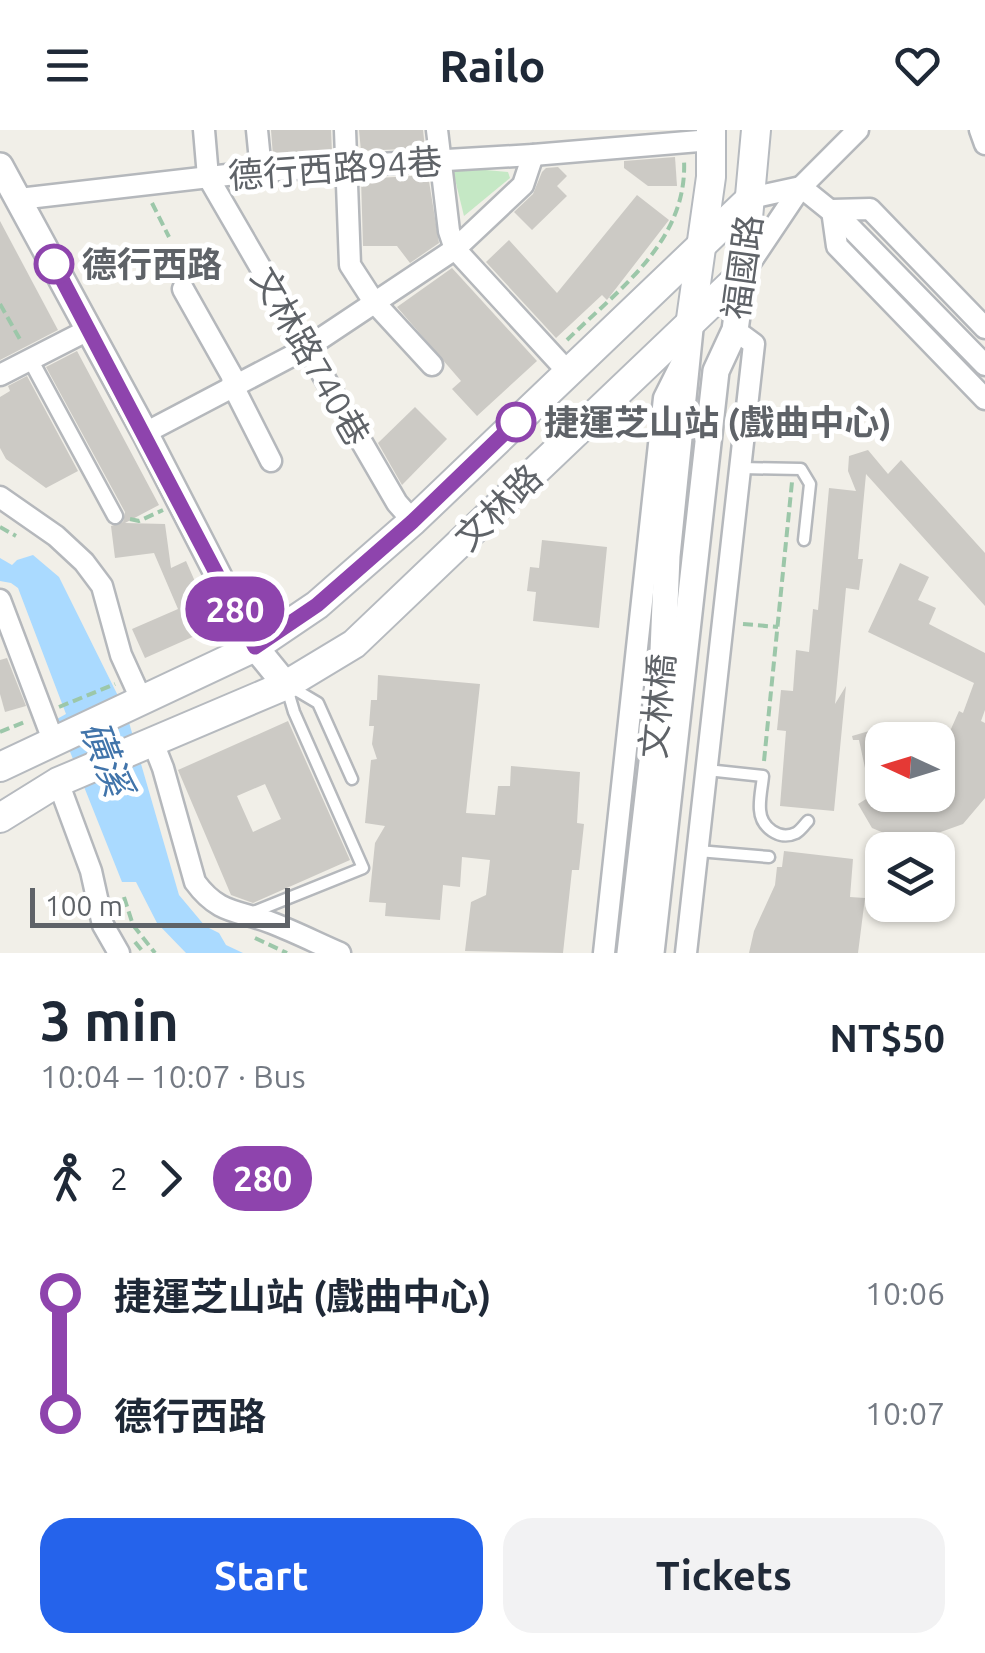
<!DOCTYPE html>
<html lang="en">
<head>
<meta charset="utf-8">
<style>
	:root { --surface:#fff; --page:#f2f2f3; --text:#1f2937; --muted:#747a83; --accent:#2563eb }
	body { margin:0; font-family:Ubuntu,"Noto Sans TC",sans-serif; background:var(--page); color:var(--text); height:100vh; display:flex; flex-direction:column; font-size:38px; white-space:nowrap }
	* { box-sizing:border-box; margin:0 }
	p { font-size:32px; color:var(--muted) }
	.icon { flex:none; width:55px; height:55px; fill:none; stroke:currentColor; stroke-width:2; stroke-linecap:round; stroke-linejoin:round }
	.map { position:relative; height:823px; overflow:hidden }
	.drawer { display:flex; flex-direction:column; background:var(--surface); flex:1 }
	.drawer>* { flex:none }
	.badge { padding:0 20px; border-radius:32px; font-size:35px; line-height:65px }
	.needle { width:65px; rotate:274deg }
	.controls { position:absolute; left:865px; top:592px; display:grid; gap:20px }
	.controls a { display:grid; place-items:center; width:90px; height:90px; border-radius:20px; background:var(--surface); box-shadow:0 2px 8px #0004; font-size:50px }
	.scale { position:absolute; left:30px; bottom:25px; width:260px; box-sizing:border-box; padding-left:10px; border:5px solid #5f6368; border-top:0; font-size:28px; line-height:35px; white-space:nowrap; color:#5f6368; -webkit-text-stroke:8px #fff; paint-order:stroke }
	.map>.badge { position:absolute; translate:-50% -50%; box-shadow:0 0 0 5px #fff }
	.legs { display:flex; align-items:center; gap:15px; height:110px; padding:0 40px; font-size:32px }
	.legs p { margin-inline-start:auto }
	.headline { display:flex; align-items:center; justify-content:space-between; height:170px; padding:0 40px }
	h1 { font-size:55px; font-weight:700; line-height:75px }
	.action { display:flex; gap:20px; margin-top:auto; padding:20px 40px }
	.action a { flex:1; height:115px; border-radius:30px; background:var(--accent); color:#fff; font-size:40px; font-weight:700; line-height:115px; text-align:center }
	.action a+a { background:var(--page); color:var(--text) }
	ul { padding:0 40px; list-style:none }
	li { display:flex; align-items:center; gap:35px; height:120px; font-size:38px }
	li i { display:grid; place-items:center; width:15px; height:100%; margin:0 12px; background:currentColor }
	li i::after { content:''; width:25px; height:25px; margin:-12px; border:8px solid; border-radius:50%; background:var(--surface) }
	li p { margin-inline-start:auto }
	li:first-child i { background:linear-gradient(#0000 50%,currentColor 0) }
	li:last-child i { background:linear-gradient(currentColor 50%,#0000 0) }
	header { display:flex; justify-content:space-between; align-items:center; height:130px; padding:0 40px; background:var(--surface); font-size:45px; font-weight:700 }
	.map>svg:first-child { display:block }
	.green { fill:#c5e8c5 }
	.water { fill:#aadaff }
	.building { fill:#cccac5; fill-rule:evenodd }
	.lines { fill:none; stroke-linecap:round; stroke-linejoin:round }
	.service-casing { stroke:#b5b8bc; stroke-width:15 }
	.pedestrian-casing { stroke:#b5b8bc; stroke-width:19 }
	.minor-casing { stroke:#b5b8bc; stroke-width:25 }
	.tertiary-casing { stroke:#b5b8bc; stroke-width:30 }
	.secondary-casing { stroke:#b6babf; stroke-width:32 }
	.path { stroke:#9cc7a9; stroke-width:4; stroke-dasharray:10 5; stroke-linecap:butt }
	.service { stroke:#fff; stroke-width:10 }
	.pedestrian { stroke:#fff; stroke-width:14 }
	.minor { stroke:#fff; stroke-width:20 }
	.tertiary { stroke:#fff; stroke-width:25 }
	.secondary { stroke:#fff; stroke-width:28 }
	.line-1-casing { stroke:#fff; stroke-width:22 }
	.line-1 { stroke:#8e44ad; stroke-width:15 }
	.stop-1-dot { fill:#fff; stroke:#8e44ad; stroke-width:5 }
	.labels { text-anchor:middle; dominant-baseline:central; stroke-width:10; stroke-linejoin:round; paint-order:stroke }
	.street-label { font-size:35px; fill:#5f6368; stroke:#fff }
	.stop-label { font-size:35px; font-weight:bold; fill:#5f6368; stroke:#fff; text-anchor:start }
	.water-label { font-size:38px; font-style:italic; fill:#4174aa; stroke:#fff }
</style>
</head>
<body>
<header><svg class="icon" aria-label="menu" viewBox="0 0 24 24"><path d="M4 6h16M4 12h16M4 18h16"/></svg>Railo<svg class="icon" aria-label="heart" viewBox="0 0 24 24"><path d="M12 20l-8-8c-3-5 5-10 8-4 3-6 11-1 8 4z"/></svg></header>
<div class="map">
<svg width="985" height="823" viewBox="0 0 985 823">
	<rect width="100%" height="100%" fill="#f1efe8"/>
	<polygon class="green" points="452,37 508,42 510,48 464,86"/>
	<polygon class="water" points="33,425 59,447 126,582 179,765 205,796 219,803 226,815 243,823 186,823 157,793 136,752 122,752 57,589 66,584 18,458 11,453 0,451 0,428 12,435 17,430"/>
	<g class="building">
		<polygon points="271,0 331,0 332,23 273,26"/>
		<polygon points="359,0 423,0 425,18 361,21"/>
		<polygon points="675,27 677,56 648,56 624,38 624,31"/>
		<polygon points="558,37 567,46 557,56 567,66 532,100 514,82 533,64 542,42 546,38"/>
		<polygon points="428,45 439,113 410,133 397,116 363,116 361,49"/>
		<polygon points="637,65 669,90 607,170 602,165 556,208 486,132 509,110 557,163"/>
		<polygon points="0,91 58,200 0,230"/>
		<polygon points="452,138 537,231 477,286 452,259 461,251 397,177"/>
		<polygon points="77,221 159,375 125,393 165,394 171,438 186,431 215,497 145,528 132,499 178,479 154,423 115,428 111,396 123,392 125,382 46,237"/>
		<polygon points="27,246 78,341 46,358 6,329 0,318 0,267 10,261 8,256"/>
		<polygon points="415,277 447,309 402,355 378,313"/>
		<polygon points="868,320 888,344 901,330 985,423 985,476 866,344 858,429 863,429 859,460 846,458 835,574 846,556 834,681 780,676 786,601 777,600 781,560 793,561 796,520 809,522 813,479 818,480 829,358 856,361 848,341 849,326"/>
		<polygon points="542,410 607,417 599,498 533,491 536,462 527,461 530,437 539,438"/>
		<polygon points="900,433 929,447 918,470 936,478 929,494 985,523 985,580 981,591 985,593 985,668 963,694 924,708 891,706 872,698 858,674 871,666 859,610 853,610 852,606 890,595 892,610 882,610 882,665 938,665 938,607 947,608 959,581 963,583 974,553 868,502"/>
		<polygon points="7,528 26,576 5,582 0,564 0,530"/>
		<polygon points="378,545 480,554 466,683 495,685 498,656 510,656 511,636 580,642 577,693 584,694 579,740 572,740 563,823 465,821 471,772 486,765 490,730 462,727 460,757 443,755 440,790 385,786 386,773 369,772 375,713 385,696 365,693 371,630 377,629 372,614 374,596 369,596 371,570 377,570"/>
		<path d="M288,591L350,730L253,773L231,765L178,640ZM265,654L281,689L253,702L237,666Z"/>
		<polygon points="784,721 853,729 850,767 865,768 858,823 749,823 754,801 775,755 777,737 782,737"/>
	</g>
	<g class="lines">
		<g class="service-casing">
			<g id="service">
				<polyline points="741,338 801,339 810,354 804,410"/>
				<polyline points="291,557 318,573 352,649"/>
				<path d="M707,640L763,646C762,657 759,669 760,680C761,697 779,711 796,703C801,700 804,695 808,691"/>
				<polyline points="698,721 769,727"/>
				<polyline points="251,783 363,738 294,582 286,555"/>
			</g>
		</g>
		<g class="pedestrian-casing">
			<polyline id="pedestrian" points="30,229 115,386"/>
		</g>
		<g class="minor-casing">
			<g id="minor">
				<polyline points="204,0 208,47 397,373 413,391"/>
				<polyline points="257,0 261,41"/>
				<polyline points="345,0 350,135 374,172 432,235"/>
				<polyline points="437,0 449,101 455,119 568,242"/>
				<polyline points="980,0 985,14"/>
				<polyline points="801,57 847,94 985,235"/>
				<polyline points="751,68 801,57"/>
				<polyline points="19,69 261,41 533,25 711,10"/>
				<polyline points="744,142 801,57 858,0"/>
				<polyline points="183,159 232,246 233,256 271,331"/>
				<polyline points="985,198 870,79 832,80 837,116 985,269"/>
				<polyline points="0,245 88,200"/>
				<polyline points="145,303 305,219 455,119 523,55 533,25"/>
				<polyline points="0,367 56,406 84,432 102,456 121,525 141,569"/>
				<polyline points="0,470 53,610"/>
				<path d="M152,610L163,638L195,752C219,785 239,780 272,793C295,802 317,813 340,823"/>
				<polyline points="58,652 91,741 103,795 119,823"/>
				<polyline points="604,823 664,268 683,230"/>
				<polyline points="686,823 754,214 735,200"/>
			</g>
		</g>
		<g class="tertiary-casing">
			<g id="tertiary">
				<polyline points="0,36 145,303 255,517 286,555"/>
				<polyline points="630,823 662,545 667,426 691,189"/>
				<polyline points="651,823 716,241 735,200 743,143"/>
			</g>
		</g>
		<g class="secondary-casing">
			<g id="secondary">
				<polyline points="691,189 711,47 711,0"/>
				<polyline points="0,637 255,517 317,475 413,391 751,68"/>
				<polyline points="0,688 58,652 286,555 354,514 743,143 756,0"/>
			</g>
		</g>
		<g class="path">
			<polyline points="152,73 169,107"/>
			<polyline points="0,174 22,213"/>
			<path d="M567,210C619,159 688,111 684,30"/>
			<polyline points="130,389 139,391 163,380"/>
			<polyline points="0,397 16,406"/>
			<polyline points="743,494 778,497"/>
			<polyline points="59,577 115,554"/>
			<polyline points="0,602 27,591"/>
			<polyline points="764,631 792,352"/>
			<polyline points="124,767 133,795 155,823"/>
			<polyline points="255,808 287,823"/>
			<polyline points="135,812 144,823"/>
		</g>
		<use href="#service" class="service"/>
		<use href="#pedestrian" class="pedestrian"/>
		<use href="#minor" class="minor"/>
		<use href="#tertiary" class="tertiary"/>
		<use href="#secondary" class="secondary"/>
	</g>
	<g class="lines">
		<g class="line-1-casing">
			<polyline id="line-1" points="54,134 255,517 317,475 412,392 516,292"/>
		</g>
		<use href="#line-1" class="line-1"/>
	</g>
	<g class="stop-1-dot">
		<circle cx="54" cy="134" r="18"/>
		<circle cx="516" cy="292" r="18"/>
	</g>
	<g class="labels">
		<g class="street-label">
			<text transform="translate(335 38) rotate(-4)">德行西路94巷</text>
			<text transform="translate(742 137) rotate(-82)">福國路</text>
			<text transform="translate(311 226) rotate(60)">文林路740巷</text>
			<text transform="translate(498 377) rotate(-44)">文林路</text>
			<text transform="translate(657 576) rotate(-85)">文林橋</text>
		</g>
		<g class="stop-label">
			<text x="82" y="134">德行西路</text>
			<text x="544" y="292">捷運芝山站 (戲曲中心)</text>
		</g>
		<g class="water-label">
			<text transform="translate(107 628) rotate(69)">磺溪</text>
		</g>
	</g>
</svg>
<div class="controls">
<a><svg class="needle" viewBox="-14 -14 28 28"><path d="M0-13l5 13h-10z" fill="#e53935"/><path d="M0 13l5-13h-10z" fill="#747a83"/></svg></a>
<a><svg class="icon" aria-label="layers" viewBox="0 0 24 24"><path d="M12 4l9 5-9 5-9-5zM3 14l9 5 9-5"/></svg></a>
</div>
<div class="scale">100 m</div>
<b class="badge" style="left:235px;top:479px;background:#8e44ad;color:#fff">280</b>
</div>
<section class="drawer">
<div class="headline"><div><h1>3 min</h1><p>10:04 – 10:07 · Bus</p></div><b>NT$50</b></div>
<div class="legs"><svg class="icon" aria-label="walk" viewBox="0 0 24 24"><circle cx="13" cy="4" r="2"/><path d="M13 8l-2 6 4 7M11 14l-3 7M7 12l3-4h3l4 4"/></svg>2<svg class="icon" aria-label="forward" viewBox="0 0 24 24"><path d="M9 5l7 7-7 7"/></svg><b class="badge" style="background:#8e44ad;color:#fff">280</b></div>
<ul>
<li><i style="color:#8e44ad"></i><b>捷運芝山站 (戲曲中心)</b><p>10:06</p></li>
<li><i style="color:#8e44ad"></i><b>德行西路</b><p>10:07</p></li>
</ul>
<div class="action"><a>Start</a><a>Tickets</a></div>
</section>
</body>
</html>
